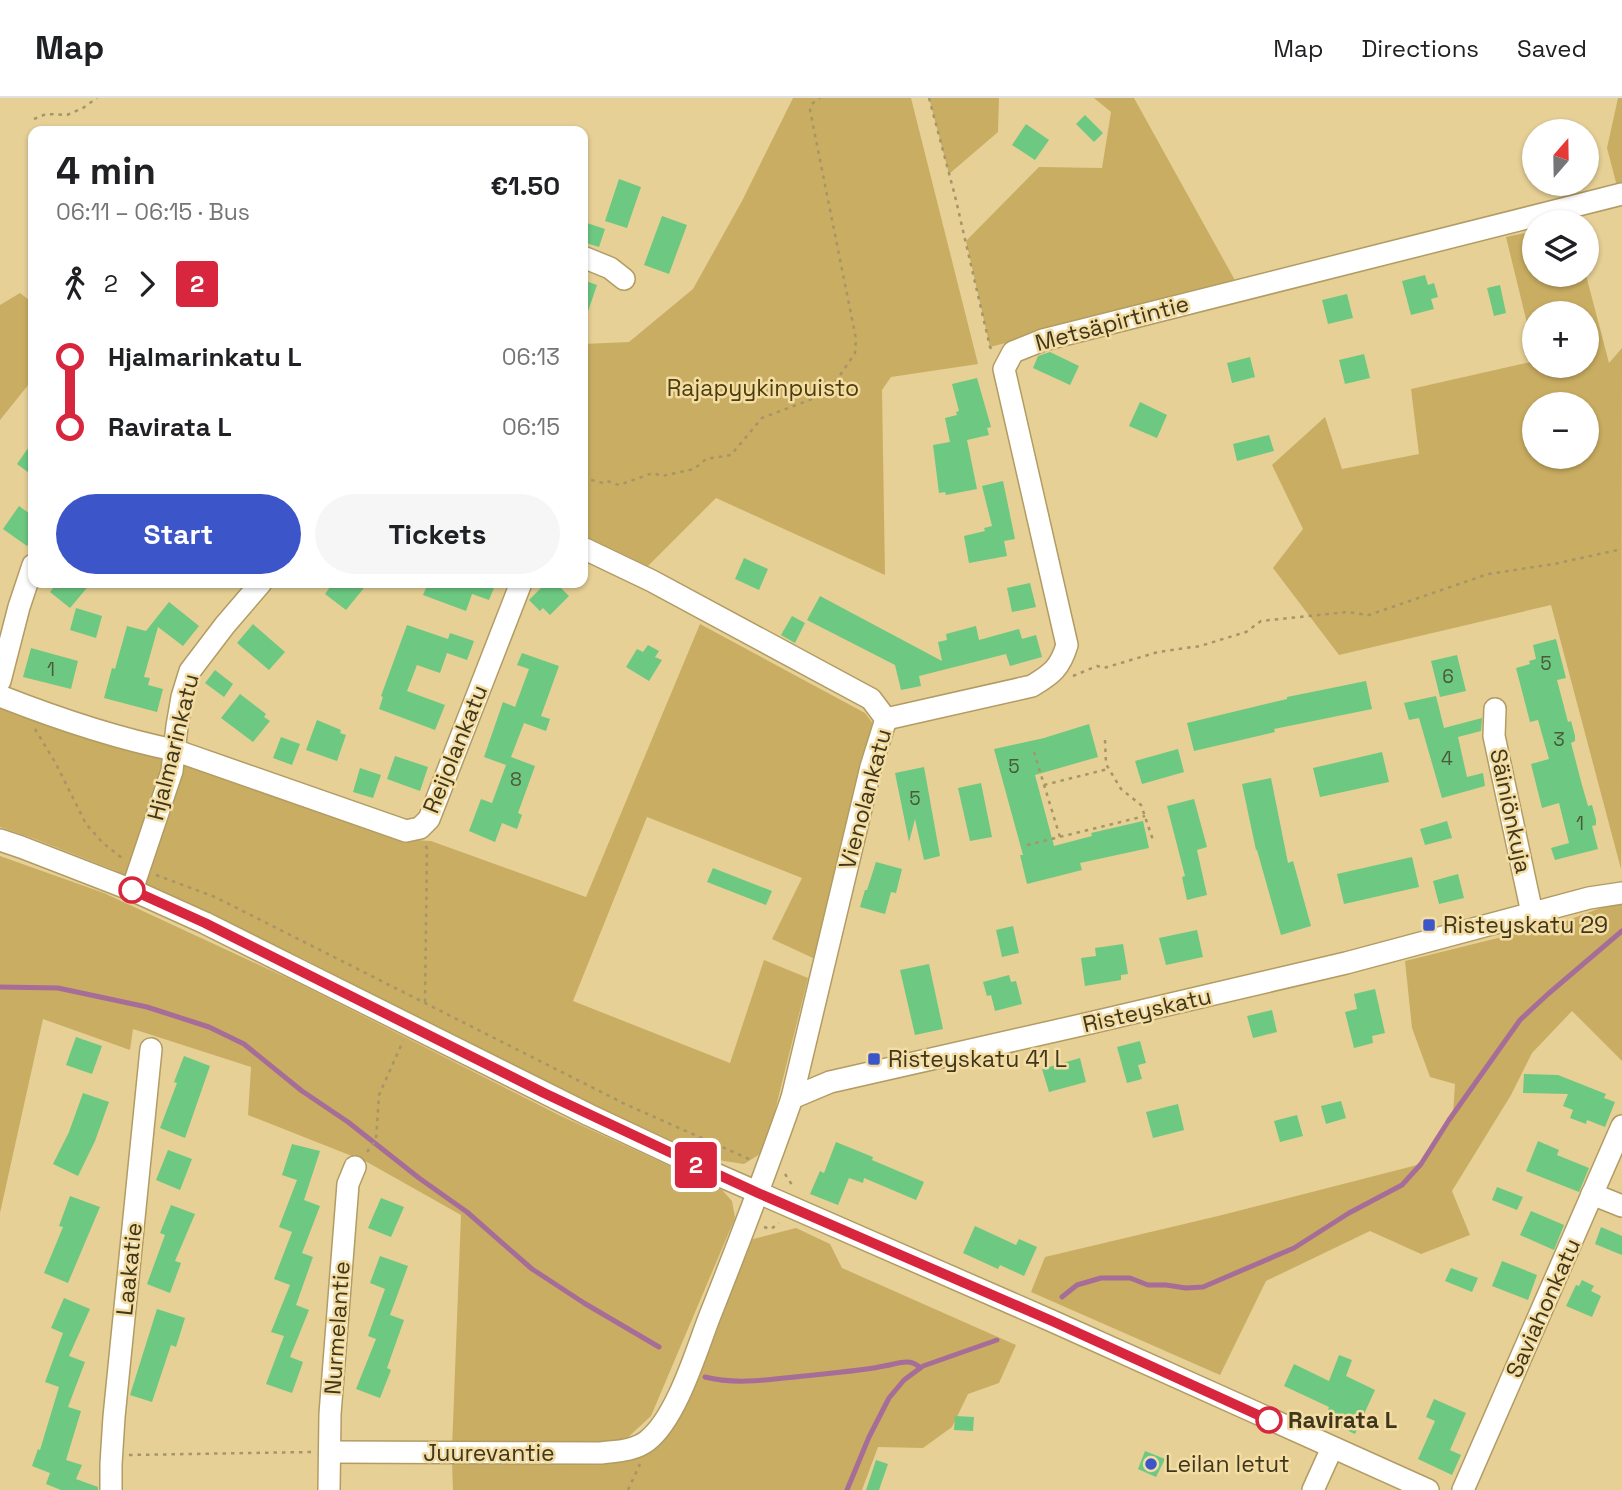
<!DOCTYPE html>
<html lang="en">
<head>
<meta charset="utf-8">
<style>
	:root { --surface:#fff; --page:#f6f6f6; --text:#202124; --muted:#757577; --line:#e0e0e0; --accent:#3c55c8 }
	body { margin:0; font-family:"Space Grotesk",sans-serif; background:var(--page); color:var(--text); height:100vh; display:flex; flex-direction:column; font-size:26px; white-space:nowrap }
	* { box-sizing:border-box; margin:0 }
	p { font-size:23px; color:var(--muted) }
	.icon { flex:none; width:38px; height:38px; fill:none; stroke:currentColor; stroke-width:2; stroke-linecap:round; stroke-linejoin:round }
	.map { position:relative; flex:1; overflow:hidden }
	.details { position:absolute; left:28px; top:28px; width:560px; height:462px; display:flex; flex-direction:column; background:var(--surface); border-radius:14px; box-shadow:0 2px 5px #0004 }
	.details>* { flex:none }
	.badge { padding:0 14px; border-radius:5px; font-size:24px; line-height:46px }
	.needle { width:46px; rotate:20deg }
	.fabs { position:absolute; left:1522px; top:21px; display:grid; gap:14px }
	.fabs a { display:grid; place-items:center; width:77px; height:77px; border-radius:50%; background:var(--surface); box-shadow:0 2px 5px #0004; font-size:35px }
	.map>.badge { position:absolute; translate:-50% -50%; box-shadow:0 0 0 4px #fff }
	.legs { display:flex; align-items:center; gap:10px; height:77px; padding:0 28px; font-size:23px }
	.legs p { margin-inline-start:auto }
	.overview { display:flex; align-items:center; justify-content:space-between; height:119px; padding:0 28px }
	h1 { font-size:38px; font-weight:600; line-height:52px }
	.action { display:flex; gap:14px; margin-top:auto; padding:14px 28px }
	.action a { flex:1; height:80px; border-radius:42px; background:var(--accent); color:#fff; font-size:28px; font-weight:600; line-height:80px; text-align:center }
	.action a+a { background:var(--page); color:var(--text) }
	ul { padding:0 28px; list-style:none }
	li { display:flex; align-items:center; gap:24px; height:70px; font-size:26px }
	li i { display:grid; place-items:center; width:10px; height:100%; margin:0 9px; background:currentColor }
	li i::after { content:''; width:18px; height:18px; margin:-9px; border:5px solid; border-radius:50%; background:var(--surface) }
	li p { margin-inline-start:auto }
	li:first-child i { background:linear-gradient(#0000 50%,currentColor 0) }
	li:last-child i { background:linear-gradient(currentColor 50%,#0000 0) }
	header { display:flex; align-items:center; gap:42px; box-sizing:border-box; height:98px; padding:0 35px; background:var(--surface); border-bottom:2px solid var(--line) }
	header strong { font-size:33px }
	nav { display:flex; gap:38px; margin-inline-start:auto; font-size:24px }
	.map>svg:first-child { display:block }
	.green { fill:#c9ad62; fill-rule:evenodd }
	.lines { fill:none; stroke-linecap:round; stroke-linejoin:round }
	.stream { stroke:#a66d98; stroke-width:5 }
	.building { fill:#6dc882 }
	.minor-casing { stroke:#b29c63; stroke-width:24 }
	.path { stroke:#a69568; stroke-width:2.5; stroke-dasharray:3.5 5; stroke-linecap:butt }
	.minor { stroke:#fff; stroke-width:21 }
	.line-1-casing { stroke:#fff; stroke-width:16 }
	.line-1 { stroke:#d7263d; stroke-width:10 }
	.stop-1-dot { fill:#fff; stroke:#d7263d; stroke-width:3.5 }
	.poi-dot { fill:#3c55c8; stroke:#f4dda2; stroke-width:2.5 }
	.labels { text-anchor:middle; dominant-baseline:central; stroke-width:5; stroke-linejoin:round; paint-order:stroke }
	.number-label { font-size:19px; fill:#4a5a37 }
	.street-label { font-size:23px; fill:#3f361e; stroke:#f4dda2 }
	.park-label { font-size:23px; fill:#4d3d0f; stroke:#f4dda2 }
	.poi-label { font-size:23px; fill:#3f361e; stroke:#f4dda2; text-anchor:start }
	.stop-label { font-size:23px; font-weight:bold; fill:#3f361e; stroke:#f4dda2; text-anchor:start }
</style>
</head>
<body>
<header>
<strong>Map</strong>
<nav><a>Map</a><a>Directions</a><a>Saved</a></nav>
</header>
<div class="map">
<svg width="1622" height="1392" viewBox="0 0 1622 1392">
	<rect width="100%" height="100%" fill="#e6d096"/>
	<g class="green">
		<polygon points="793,0 911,0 978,266 891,279 882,292 885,477 716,400 648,468 583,437 583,246 629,244 693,191 742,103"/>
		<polygon points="929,0 999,0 998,34 949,76"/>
		<polygon points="1094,0 1134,0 1237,186 990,249 966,143 1039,69 1102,70 1111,14"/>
		<polygon points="1618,0 1622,0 1622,96 1619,96 1607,50"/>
		<path d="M1535,133V177H1586L1609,265L1622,250L1621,771L1551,507L1339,557L1273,470L1303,431L1272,367L1325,319L1342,371L1419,356L1411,291L1535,263V268H1587V215H1535V258L1506,139ZM1535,306H1587V359H1535Z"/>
		<polygon points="20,195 33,205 33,281 0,322 0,207"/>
		<polygon points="700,526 865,615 875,628 815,861 772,841 802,780 647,719 573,903 730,965 764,862 808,880 765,1053 744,1066 711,1061 612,1016 483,953 304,861 114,772 35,741 0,729 0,606 204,670 399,741 431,743 586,799"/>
		<polygon points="0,758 104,795 294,883 561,1018 722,1092 732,1103 735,1120 651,1318 625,1342 601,1346 452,1351 461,1117 367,1064 248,1017 251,969 133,931 130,952 43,921 0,1115"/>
		<polygon points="1616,804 1622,804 1622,963 1572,913 1532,955 1511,997 1452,1093 1470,1137 1421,1156 1370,1133 1266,1183 1220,1277 1031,1194 1045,1159 1218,1118 1421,1066 1453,1016 1455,986 1430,979 1412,930 1405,863 1566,823"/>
		<polygon points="796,1130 830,1146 842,1170 1016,1247 999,1285 968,1296 952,1329 923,1350 878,1349 862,1392 453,1392 452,1365 613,1365 651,1350 749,1142"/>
	</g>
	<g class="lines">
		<g class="stream">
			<polyline points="0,889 58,890 147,909 209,929 244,946 302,993 348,1024 419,1080 467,1114 532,1171 584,1205 659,1249"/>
			<polyline points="1062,1199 1077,1187 1101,1180 1130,1180 1148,1187 1166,1187 1186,1190 1203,1189 1294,1150 1349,1115 1402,1087 1421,1066 1449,1022 1520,922 1548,896 1622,833"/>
			<path d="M705,1279C740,1288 778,1280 814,1277C837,1274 861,1273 884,1268C897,1266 911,1259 920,1270"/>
			<polyline points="847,1392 869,1339 889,1300 904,1282 923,1268 997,1242"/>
		</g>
	</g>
	<g class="building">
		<polygon points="1085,17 1103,35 1094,44 1076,26"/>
		<polygon points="1026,26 1049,42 1035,62 1012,47"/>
		<polygon points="619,81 641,89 627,130 605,123"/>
		<polygon points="662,118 687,127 669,176 644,167"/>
		<polygon points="587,125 605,131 599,149 583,144 583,138"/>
		<polygon points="1425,177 1428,187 1434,185 1438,199 1431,201 1434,211 1411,217 1402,183"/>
		<polygon points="583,182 597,187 585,222 583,222"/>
		<polygon points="1500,187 1506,215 1494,218 1487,190"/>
		<polygon points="1347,196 1353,220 1328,226 1322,202"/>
		<polygon points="1050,254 1079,268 1070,287 1033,270 1038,258"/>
		<polygon points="1364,256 1370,280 1345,286 1339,262"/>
		<polygon points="1250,259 1255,279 1232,285 1227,265"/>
		<polygon points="977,280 991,329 987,330 989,337 967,342 977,391 946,397 945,394 939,395 933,347 950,344 945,320 957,317 956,314 959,313 952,286"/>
		<polygon points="1140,304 1167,317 1157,340 1129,328"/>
		<polygon points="1269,337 1274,353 1237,363 1233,346"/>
		<polygon points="33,343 33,378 17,366"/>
		<polygon points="1003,383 1015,441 1004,443 1007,458 969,465 964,438 985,433 984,430 992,428 982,388"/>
		<polygon points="19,408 33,418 33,439 27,448 3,431"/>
		<polygon points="744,460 768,471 759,492 735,481"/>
		<polygon points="57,485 91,485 70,510 50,494"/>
		<polygon points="333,485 368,485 346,512 325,496"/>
		<polygon points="428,485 496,485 489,502 472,496 466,513 423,497"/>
		<polygon points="546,485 556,485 569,498 550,517 543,510 540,513 529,502"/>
		<polygon points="1030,485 1036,509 1012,514 1007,490"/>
		<polygon points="820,498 942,563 938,544 947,542 946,536 976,528 979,542 1019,531 1022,541 1036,537 1042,559 1010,568 1006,556 919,578 921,588 901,592 895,567 807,522"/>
		<polygon points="169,504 199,528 183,548 158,529 144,579 150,580 148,587 163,591 157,614 104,600 112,570 115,571 127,528 146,533"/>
		<polygon points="76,510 102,518 96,540 70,532"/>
		<polygon points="792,518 805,525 795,545 781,537"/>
		<polygon points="253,526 285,554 269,572 237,545"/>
		<polygon points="407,527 448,541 450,535 474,543 467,562 447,555 440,575 417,567 407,593 445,607 435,632 379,611 383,599 381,598"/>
		<polygon points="1556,541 1566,580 1557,582 1568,624 1571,623 1575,638 1575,643 1571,645 1582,687 1588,708 1592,707 1596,722 1596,727 1592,728 1598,751 1555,762 1551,750 1569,745 1559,705 1542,710 1531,666 1549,661 1538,622 1530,624 1516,570 1530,566 1529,563 1536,561 1533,547"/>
		<polygon points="648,547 659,553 655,559 662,562 649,583 626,569 637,551 643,554"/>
		<polygon points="31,550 78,563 71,591 23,579"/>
		<polygon points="522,555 559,568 541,618 550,621 546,633 524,625 511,659 535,668 518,715 522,717 517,731 502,725 495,744 469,733 481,701 492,705 506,667 484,659 503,604 515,609 529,571 517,567"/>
		<polygon points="1457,557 1466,593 1440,599 1431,563"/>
		<polygon points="215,572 233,586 224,599 205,585"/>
		<polygon points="1366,583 1372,611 1274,631 1275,634 1194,653 1187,625 1287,601 1287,599"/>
		<polygon points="240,596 266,616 264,619 270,623 253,644 221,620"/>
		<polygon points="1436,598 1444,630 1482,620 1481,633 1458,639 1467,679 1483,675 1485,688 1442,700 1419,620 1409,622 1404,605"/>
		<polygon points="317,622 341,632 340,635 346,637 337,663 306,652"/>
		<polygon points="1089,626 1098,659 1035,677 1054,748 1092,738 1091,735 1143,723 1149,750 1080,765 1082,772 1027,786 1020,757 1023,757 994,651 1044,640"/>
		<polygon points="281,639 300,646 292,667 273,660"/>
		<polygon points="1178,651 1184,674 1142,686 1135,663"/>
		<polygon points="1382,654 1389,684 1320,699 1313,670"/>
		<polygon points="395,658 428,669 420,693 387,681"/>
		<polygon points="924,669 940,758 924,762 915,721 909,744 895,675"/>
		<polygon points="360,670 381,677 373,700 353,694"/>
		<polygon points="1271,680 1288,765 1293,763 1311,828 1281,837 1257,752 1256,752 1242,686"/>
		<polygon points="981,685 992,739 970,743 958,690"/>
		<polygon points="1194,701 1207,749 1197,752 1207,797 1187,802 1182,779 1185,778 1167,708"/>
		<polygon points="1447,723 1452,740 1425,747 1420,731"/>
		<polygon points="1412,759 1419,789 1344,806 1337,776"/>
		<polygon points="876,764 902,771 896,795 891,794 885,816 860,809 865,792 867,792"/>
		<polygon points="713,770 772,793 766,807 707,784"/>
		<polygon points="1458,776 1464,800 1439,806 1433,783"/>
		<polygon points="1013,828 1019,855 1002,859 996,832"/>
		<polygon points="1197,832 1203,859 1166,867 1159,840"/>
		<polygon points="1123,846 1128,876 1121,877 1121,882 1085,888 1081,860 1096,858 1095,850"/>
		<polygon points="929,866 943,931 915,937 900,872"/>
		<polygon points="1009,877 1011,884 1016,883 1022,906 995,913 991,897 987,898 983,884"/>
		<polygon points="1375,891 1385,935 1372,938 1373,945 1354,950 1345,914 1357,911 1354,896"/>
		<polygon points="1272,912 1277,934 1253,940 1247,918"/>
		<polygon points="76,939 102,948 92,976 66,967"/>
		<polygon points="1140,943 1146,965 1138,967 1142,981 1127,985 1117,949"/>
		<polygon points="184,958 210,968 185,1040 160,1030 177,985 174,984"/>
		<polygon points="1080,960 1086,984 1049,994 1042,971"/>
		<polygon points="1524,976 1558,977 1606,996 1604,1000 1615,1004 1605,1029 1587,1022 1586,1026 1570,1020 1573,1012 1563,1008 1568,996 1523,995"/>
		<polygon points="83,995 109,1004 95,1043 78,1078 53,1066 69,1034"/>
		<polygon points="1341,1003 1346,1020 1326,1026 1321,1008"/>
		<polygon points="1178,1006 1184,1032 1153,1040 1146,1014"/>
		<polygon points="1297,1017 1303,1038 1280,1044 1274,1023"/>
		<polygon points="1538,1043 1559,1052 1557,1057 1589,1070 1579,1094 1526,1073"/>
		<polygon points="836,1044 873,1059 872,1062 924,1084 916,1102 864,1080 863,1085 849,1080 838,1107 810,1096 820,1073 824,1075"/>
		<polygon points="292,1046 320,1053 304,1102 320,1108 302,1155 313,1159 296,1207 309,1212 290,1259 303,1264 292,1295 266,1286 284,1238 271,1234 290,1187 274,1181 292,1134 279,1129 297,1082 282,1077"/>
		<polygon points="168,1052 192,1061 180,1092 156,1082"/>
		<polygon points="1497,1089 1523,1099 1517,1112 1492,1102"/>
		<polygon points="70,1098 100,1109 68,1185 44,1175 63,1129 59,1128"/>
		<polygon points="381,1100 404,1109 391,1139 368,1130"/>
		<polygon points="171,1107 195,1116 175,1163 181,1165 170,1195 147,1186 165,1137 160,1135"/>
		<polygon points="1531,1113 1564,1127 1554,1152 1520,1137"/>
		<polygon points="975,1128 1016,1147 1019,1141 1037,1149 1024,1178 1000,1167 998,1171 963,1155"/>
		<polygon points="1601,1129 1622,1138 1622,1157 1595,1146"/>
		<polygon points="380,1158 408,1168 390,1217 404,1222 387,1270 391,1272 380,1300 356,1291 376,1241 368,1238 385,1191 370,1185"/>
		<polygon points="1502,1163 1537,1177 1528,1202 1492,1188"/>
		<polygon points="1451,1170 1478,1180 1472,1194 1445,1183"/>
		<polygon points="1582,1182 1594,1188 1591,1193 1601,1198 1592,1219 1566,1208 1576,1187 1579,1188"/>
		<polygon points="64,1200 90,1211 69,1258 85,1264 68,1309 81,1313 66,1362 82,1367 76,1381 98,1389 98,1392 61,1392 46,1386 50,1375 32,1368 38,1351 40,1352 59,1289 45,1284 63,1235 51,1230"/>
		<polygon points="157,1211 185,1220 176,1249 171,1247 152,1304 130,1297"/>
		<polygon points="1339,1257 1352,1262 1346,1278 1375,1292 1355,1336 1327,1323 1330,1317 1327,1316 1329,1309 1284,1288 1294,1266 1329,1283"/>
		<polygon points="1434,1301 1466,1315 1450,1352 1461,1357 1452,1377 1418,1361 1435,1323 1426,1319"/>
		<polygon points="955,1318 974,1319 973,1333 954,1332"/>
		<polygon points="1145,1353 1165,1361 1156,1379 1138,1371"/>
		<polygon points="876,1362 888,1366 879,1392 866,1392"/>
	</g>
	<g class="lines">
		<g class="minor-casing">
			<g id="minor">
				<polyline points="583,159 610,170 624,181"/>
				<polyline points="583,450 652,483 871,601 886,621"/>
				<polyline points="0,583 19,509 33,467"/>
				<path d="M0,598C56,620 115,640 174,652L406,733L420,730L429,721L521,485"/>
				<polyline points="1495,611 1494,638 1532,815"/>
				<path d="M886,621L1032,588C1052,576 1060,570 1067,547L1004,271L1013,254L1043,242L1622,96"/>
				<polyline points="0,742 21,749 132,792 205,825 589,1017 702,1070 1052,1223 1428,1392"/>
				<polyline points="132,792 172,673 177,628 182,599 190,573 225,527 261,485"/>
				<polyline points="792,1000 871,669 886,621"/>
				<polyline points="1592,1096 1622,1108"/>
				<path d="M330,1354L601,1355C616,1353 634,1353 647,1343C676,1321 696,1254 709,1220C738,1147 766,1074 792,1000L830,984L1090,925L1346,865L1589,800L1622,795"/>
				<polyline points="111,1392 111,1366 114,1319 151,951"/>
				<polyline points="329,1392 330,1316 348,1086 355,1069"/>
				<polyline points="1313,1392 1332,1350"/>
				<polyline points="1463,1392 1622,1028"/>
			</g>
		</g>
		<g class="path">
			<polyline points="929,0 955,98 990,249 993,253"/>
			<polyline points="34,21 46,16 67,17 83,10 97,0"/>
			<polyline points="583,380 603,385 607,383 619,387 653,375 662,378 694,371 706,361 731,357 762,320 828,295 855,255 856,241 810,12 813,5 820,0"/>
			<polyline points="1073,578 1097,568 1104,570 1158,554 1200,548 1246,534 1261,523 1347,514 1369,517 1488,476 1554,466 1622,451"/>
			<polyline points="35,631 55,664 86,726 103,745 122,760"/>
			<polyline points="1105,642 1106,666 1121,691 1141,707 1154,745"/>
			<polyline points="1034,654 1060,739"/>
			<polyline points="1044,687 1108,671"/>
			<polyline points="1027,747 1145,718"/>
			<polyline points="156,777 215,799 625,1006 749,1061"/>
			<polyline points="425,904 427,751 425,746"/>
			<polyline points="367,1054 376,1042 379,997 403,943"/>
			<polyline points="785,1076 792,1087"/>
			<polyline points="764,1129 771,1131 779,1125"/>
			<polyline points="129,1357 311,1354"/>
			<polyline points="628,1392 640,1366"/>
		</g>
		<use href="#minor" class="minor"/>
	</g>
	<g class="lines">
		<g class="line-1-casing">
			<polyline id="line-1" points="132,792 205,825 544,995 680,1059 758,1095 1052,1223 1269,1322"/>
		</g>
		<use href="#line-1" class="line-1"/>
	</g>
	<g class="stop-1-dot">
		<circle cx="132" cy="792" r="12"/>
		<circle cx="1269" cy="1322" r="12"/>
	</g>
	<g class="poi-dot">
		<rect x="1422" y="820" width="14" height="14" rx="3.5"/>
		<rect x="867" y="954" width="14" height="14" rx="3.5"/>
		<circle cx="1151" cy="1366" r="7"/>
	</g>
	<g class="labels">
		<g class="number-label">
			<text x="1546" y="565">5</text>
			<text x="51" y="571">1</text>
			<text x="1448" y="578">6</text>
			<text x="1559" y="641">3</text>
			<text x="1447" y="660">4</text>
			<text x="1014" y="668">5</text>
			<text x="516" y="681">8</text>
			<text x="915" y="700">5</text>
			<text x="1580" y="725">1</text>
		</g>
		<g class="street-label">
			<text transform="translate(1112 225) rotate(-15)">Metsäpirtintie</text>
			<text transform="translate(173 649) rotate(-76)">Hjalmarinkatu</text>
			<text transform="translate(455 651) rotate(-68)">Reijolankatu</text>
			<text transform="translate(865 701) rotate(-75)">Vienolankatu</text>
			<text transform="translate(1511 713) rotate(78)">Säiniönkuja</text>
			<text transform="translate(1147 912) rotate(-13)">Risteyskatu</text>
			<text transform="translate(129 1171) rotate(-84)">Laakatie</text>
			<text transform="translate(1543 1210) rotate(-66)">Saviahonkatu</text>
			<text transform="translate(337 1230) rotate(-86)">Nurmelantie</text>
			<text x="489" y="1355">Juurevantie</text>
		</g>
		<g class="park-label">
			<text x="763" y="290">Rajapyykinpuisto</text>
		</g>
		<g class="poi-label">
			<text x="1443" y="827">Risteyskatu 29</text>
			<text x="888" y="961">Risteyskatu 41 L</text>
			<text x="1165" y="1366">Leilan letut</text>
		</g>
		<g class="stop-label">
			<text x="1288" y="1322">Ravirata L</text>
		</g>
	</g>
</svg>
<div class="fabs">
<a><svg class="needle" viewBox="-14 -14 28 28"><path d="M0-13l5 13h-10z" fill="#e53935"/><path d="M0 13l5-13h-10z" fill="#757577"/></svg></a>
<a><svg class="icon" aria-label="layers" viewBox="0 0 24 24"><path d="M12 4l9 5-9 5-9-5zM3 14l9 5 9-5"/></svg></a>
<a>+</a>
<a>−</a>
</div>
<b class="badge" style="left:696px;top:1067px;background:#d7263d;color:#fff">2</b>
<section class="details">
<div class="overview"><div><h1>4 min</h1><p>06:11 – 06:15 · Bus</p></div><b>€1.50</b></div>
<div class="legs"><svg class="icon" aria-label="walk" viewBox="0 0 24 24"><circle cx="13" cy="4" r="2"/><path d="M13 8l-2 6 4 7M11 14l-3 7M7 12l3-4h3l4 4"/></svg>2<svg class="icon" aria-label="forward" viewBox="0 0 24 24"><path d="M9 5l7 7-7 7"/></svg><b class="badge" style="background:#d7263d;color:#fff">2</b></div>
<ul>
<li><i style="color:#d7263d"></i><b>Hjalmarinkatu L</b><p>06:13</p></li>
<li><i style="color:#d7263d"></i><b>Ravirata L</b><p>06:15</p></li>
</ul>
<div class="action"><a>Start</a><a>Tickets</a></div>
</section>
</div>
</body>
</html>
